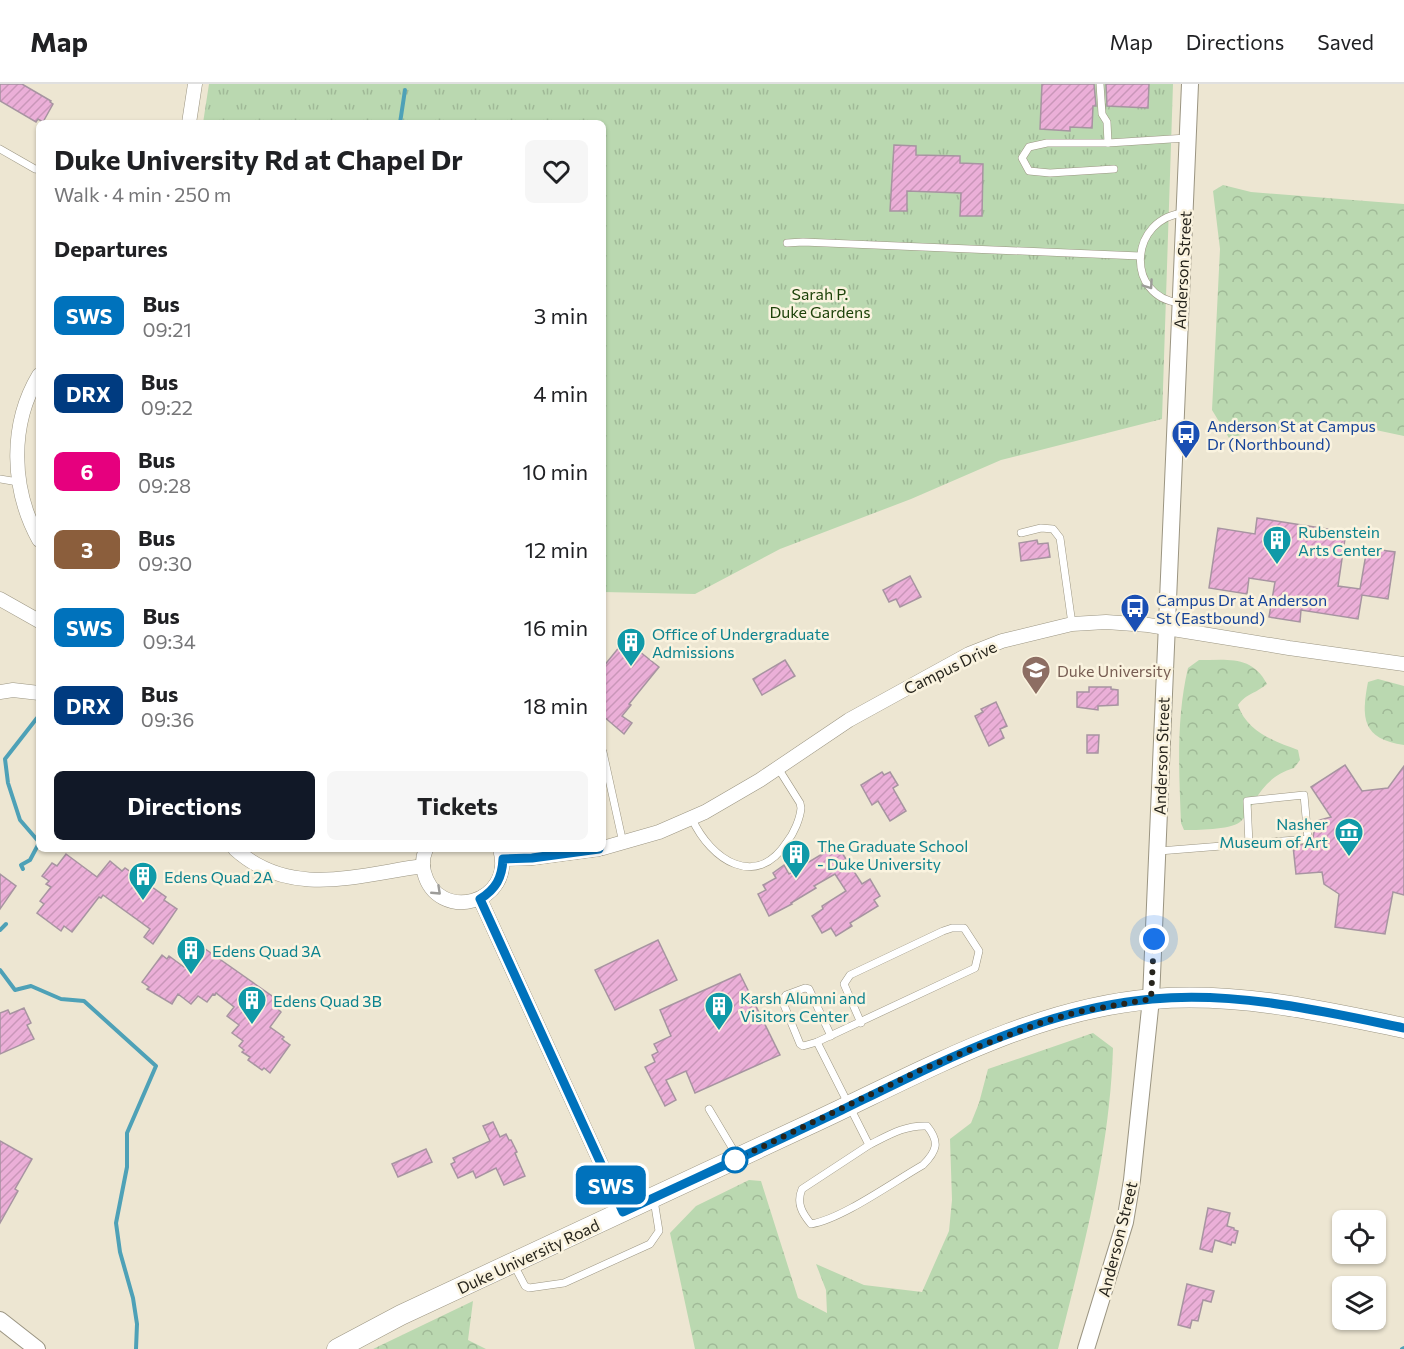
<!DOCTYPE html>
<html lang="en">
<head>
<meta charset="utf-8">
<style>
	:root { --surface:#fff; --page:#f6f6f6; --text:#202124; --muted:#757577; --line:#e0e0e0; --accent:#111827 }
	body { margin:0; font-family:Commissioner,sans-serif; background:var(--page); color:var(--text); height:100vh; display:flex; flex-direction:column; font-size:22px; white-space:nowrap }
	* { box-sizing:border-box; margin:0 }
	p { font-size:20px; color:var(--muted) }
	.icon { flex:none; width:33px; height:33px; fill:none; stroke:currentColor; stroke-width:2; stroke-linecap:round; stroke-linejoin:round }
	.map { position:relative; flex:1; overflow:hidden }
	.drawer { position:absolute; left:36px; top:36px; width:570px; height:732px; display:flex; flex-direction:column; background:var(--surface); border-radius:9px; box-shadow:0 2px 4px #0004 }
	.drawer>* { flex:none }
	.badge { padding:0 12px; border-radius:9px; font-size:21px; line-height:39px }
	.buttons { position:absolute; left:1332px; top:1126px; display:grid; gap:12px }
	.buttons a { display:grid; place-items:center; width:54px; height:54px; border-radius:9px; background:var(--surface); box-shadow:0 2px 4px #0004; font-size:30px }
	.you { position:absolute; width:30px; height:30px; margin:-15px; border:4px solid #fff; border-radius:50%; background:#1a73e8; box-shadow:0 0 0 9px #1a73e833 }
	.map>.badge { position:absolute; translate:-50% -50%; box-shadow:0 0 0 3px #fff }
	h2 { padding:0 18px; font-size:22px; line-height:54px }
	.round { display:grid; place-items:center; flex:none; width:63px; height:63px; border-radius:9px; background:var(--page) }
	.overview { display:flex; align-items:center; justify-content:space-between; height:102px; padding:0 18px }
	h1 { font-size:28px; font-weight:700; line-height:45px }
	.action { display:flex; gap:12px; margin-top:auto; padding:12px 18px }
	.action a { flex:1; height:69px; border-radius:9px; background:var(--accent); color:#fff; font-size:24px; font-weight:700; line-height:69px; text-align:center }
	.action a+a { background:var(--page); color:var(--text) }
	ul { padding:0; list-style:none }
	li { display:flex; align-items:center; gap:18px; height:78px; padding:0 18px }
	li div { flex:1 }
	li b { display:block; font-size:22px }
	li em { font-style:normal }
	li .badge { min-width:66px; font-weight:700; text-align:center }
	header { display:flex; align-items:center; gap:36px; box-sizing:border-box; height:84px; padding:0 30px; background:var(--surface); border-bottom:2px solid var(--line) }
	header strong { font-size:28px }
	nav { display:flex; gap:33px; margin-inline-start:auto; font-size:21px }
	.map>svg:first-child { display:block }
	.forest { fill:url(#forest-crowns) }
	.park { fill:url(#park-tufts) }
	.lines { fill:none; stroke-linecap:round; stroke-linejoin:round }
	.stream { stroke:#4ea1b7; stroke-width:4 }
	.building { fill:url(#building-hatch); stroke:#a794a1; stroke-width:1.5 }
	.service-casing { stroke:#9b9582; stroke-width:8 }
	.minor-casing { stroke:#9b9582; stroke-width:15 }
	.tertiary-casing { stroke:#9b9582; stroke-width:18 }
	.secondary-casing { stroke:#9b9582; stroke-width:21 }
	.service { stroke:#fff; stroke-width:7 }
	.minor { stroke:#fff; stroke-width:14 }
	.tertiary { stroke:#fff; stroke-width:16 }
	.secondary { stroke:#fff; stroke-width:20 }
	.oneway { stroke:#9d9c99 }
	.line-casing { stroke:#fff; stroke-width:14 }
	.line { stroke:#0072bc; stroke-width:9 }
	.walk { stroke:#26241c; stroke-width:6; stroke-dasharray:0 10.8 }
	.stop-dot { fill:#fff; stroke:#0072bc; stroke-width:3 }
	.labels { text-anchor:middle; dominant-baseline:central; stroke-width:5; stroke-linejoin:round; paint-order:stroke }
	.street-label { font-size:16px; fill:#26241c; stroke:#faf3df }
	.park-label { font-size:16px; fill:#1d4209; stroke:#faf3df }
	.transit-label { font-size:16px; fill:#164399; stroke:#faf3df; text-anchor:start }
	.culture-label { font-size:16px; fill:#0d838f; stroke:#faf3df; text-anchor:start }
	.education-label { font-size:16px; fill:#785e54; stroke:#faf3df; text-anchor:start }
</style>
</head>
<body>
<header>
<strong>Map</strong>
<nav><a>Map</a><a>Directions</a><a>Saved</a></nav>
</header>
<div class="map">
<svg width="1404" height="1265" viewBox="0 0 1404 1265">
	<defs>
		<pattern id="forest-crowns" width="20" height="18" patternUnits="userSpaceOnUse" patternTransform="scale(1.5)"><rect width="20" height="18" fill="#bad8b0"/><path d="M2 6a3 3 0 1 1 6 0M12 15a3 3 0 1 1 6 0" fill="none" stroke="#a0b997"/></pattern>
		<pattern id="park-tufts" width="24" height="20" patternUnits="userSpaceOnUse" patternTransform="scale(1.5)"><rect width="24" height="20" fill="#bad8b0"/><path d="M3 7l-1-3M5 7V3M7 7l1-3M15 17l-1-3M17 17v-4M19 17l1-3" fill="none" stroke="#a0b997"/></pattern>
		<pattern id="building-hatch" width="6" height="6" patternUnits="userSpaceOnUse" patternTransform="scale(1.5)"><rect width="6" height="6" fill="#ebafd8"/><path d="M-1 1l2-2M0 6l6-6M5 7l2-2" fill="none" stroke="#c996b9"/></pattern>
	</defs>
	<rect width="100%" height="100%" fill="#ede6d2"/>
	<g class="forest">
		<polygon points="1223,101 1251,108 1404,120 1404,352 1333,337 1303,339 1274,349 1250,349 1229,354 1212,326 1220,165 1213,107"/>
		<path d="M1199,576C1228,576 1252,571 1267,600C1255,610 1247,609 1238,621C1247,648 1274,657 1298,666L1300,676L1294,684C1274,690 1264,701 1253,719C1250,725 1245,734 1240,738C1229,746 1197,746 1184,746L1181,739C1179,687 1176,635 1188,584Z"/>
		<path d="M1378,595L1404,602V661C1362,655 1361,634 1368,598Z"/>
		<path d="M1093,949L1113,964C1110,1067 1083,1166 1058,1265H695L670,1149L696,1122L749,1096L761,1097L798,1214L827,1229L826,1206L816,1180L864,1201L922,1208L949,1147L952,1116L950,1055L971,1039L979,1019L988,985Z"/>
		<polygon points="473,1217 468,1256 486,1265 373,1265"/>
	</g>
	<polygon class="park" points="209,0 1173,0 1162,335 1001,376 911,415 780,465 695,510 603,508 603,39 203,39"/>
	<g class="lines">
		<g class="stream">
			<polyline points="400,39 405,6"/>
			<polyline points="37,634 5,675 8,699 20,736 39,758"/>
			<polyline points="23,785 21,781 30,776 39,759"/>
			<polyline points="0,846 6,840"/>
			<polyline points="0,886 15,906 31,902 61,915 84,917 156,982 127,1049 127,1083 116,1139 120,1168 133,1214 137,1240 136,1265"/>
			<polyline points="1402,1265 1404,1264"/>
		</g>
	</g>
	<g class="building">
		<polygon points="0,0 22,0 51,17 50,18 53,20 43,38 38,35 36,38 0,17"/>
		<polygon points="1042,0 1094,0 1096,22 1093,22 1092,44 1070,43 1070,47 1040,45"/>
		<polygon points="1106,0 1149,0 1148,24 1107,22"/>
		<polygon points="894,61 916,62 916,71 960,72 960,79 983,80 982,132 960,132 961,109 907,107 907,127 890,127"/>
		<polygon points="1257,434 1346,448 1338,502 1360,505 1367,464 1395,468 1388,515 1362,511 1358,535 1301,526 1300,538 1269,533 1275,498 1249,494 1247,510 1209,504 1218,444 1255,450"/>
		<polygon points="1037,456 1038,460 1048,459 1050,473 1021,477 1019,459"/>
		<polygon points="910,492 921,513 900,523 896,515 889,518 883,506"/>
		<polygon points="625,556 659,583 629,620 631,621 622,632 632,639 624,650 603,632 603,583"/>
		<polygon points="785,576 795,592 762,611 753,595"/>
		<polygon points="1089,603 1111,603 1111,605 1118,606 1118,621 1098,622 1098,626 1077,623 1077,608 1089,608"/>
		<polygon points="996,618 1007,642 1000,645 1004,654 989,662 975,632 983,628 981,625"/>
		<polygon points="1087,651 1099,651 1098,669 1087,669"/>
		<polygon points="1345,681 1362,707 1388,704 1404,682 1404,811 1393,808 1385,850 1335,843 1339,810 1324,800 1322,788 1296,790 1293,762 1312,759 1316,737 1331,733 1311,703"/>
		<polygon points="882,688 884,691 890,688 898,701 893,704 895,708 906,727 890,737 878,717 872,721 861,701"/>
		<polygon points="837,761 862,800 870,795 880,812 874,816 878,822 850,839 852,842 836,852 831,844 822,849 812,832 823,825 822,822 846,807 835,790 814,802 816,804 791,819 792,820 769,832 758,810 766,806 763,801 776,794 773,789 784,781 789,790"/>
		<polygon points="66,770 97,793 110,777 122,787 125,784 166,813 164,816 177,825 153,860 144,853 150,845 103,811 101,814 99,813 72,848 64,842 61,847 37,829 44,820 40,817 51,803 46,800 49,797 42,792 52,779 57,782"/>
		<polygon points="0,790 16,802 0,825"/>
		<polygon points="658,856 677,896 615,926 595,886"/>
		<polygon points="201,862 282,919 278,925 281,928 270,943 284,953 282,955 290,961 270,989 264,984 262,986 248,976 250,973 242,968 244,966 239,962 243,957 232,949 239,941 227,932 234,923 216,909 215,911 213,910 207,918 198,912 191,920 178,910 172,920 147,905 149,903 142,898 162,871 167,875 169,872 184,883 195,867 197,868"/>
		<polygon points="740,890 780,971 695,1009 686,987 666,996 676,1016 665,1022 645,983 655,978 652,971 658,968 654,960 671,952 660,926"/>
		<polygon points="24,924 31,939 27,941 34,955 0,970 0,929 8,926 10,930"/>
		<polygon points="493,1038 500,1053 506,1050 509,1056 511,1056 517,1068 515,1069 525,1092 504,1101 496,1084 476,1094 473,1087 458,1094 451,1080 455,1078 453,1074 490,1057 483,1042"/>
		<polygon points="0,1057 32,1075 15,1105 18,1107 0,1139"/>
		<polygon points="426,1065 432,1078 398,1093 392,1080"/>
		<polygon points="1208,1124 1230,1129 1227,1142 1234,1144 1234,1146 1238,1147 1235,1159 1232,1158 1231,1161 1215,1156 1212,1168 1200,1165"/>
		<polygon points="1187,1200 1214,1207 1211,1218 1203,1216 1198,1237 1192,1236 1190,1244 1178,1241"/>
	</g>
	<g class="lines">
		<g class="service-casing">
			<g id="service">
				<polyline points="1100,0 1102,30 1107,38 1108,59 1047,59 1029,63 1022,74 1029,87 1050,89 1114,85"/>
				<polyline points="1108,59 1187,54"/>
				<polyline points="0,65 35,85"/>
				<polyline points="787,159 803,158 1140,172"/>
				<path d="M1180,219C1124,213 1129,133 1185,129"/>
				<polyline points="0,395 18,398"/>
				<polyline points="1021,449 1041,444 1053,445 1060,454 1072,540"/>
				<polyline points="603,668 623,759"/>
				<path d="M692,735C711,776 756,806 787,758C794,749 800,735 801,724L800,719L778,684"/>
				<polyline points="1159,767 1308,755 1304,711 1247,717 1249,760"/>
				<path d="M861,939L844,900L850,891L943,847L952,844H964L979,867L975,884L817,958L869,1061L802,1105C796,1119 802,1129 811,1140C842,1135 893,1098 923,1081C937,1067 940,1058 927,1042C905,1041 889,1051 869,1061"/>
				<polyline points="817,958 803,962 800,960 784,921 783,916 786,911 805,904 809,905 831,952"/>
				<polyline points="709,1025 737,1072"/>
				<polyline points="513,1179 525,1202 529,1204 564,1199 650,1160 659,1147 654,1116"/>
			</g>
		</g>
		<g class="minor-casing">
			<g id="minor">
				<polyline points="189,39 195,0"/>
				<path d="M39,291C9,341 11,405 39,456"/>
				<polyline points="0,515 39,537"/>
				<polyline points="0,608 13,606 39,609"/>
				<polyline points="603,764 659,748 705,728 760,696 849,636 969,570 1002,557 1072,540 1106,538 1148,541 1289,564 1404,580"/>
				<path d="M235,765C290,815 358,791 423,782"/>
				<path d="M426,765C423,772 422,780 424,788C437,840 516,820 500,765"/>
				<polyline points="503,775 532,774 599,765"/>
				<polyline points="480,815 623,1128"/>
			</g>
		</g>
		<g class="tertiary-casing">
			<g id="tertiary">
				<polyline points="0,1236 37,1265"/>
				<polyline points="1086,1265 1125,1138 1132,1096 1151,915 1190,0"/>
			</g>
		</g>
		<g class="secondary-casing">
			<path id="secondary" d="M337,1265L401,1231C536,1168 671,1105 806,1042C917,991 1029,925 1153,915C1238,908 1322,927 1404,944"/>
		</g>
		<use href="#service" class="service"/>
		<use href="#minor" class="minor"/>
		<use href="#tertiary" class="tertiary"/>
		<use href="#secondary" class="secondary"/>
	</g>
	<defs><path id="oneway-chevron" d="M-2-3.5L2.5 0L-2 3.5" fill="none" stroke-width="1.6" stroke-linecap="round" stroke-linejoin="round" transform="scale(1.5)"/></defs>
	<g class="oneway">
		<use href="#oneway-chevron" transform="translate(1149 201) rotate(55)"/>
		<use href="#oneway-chevron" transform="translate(437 807) rotate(43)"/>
	</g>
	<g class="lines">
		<g class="line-casing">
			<path id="line" d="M599,765L532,774L503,775C502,794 496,805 480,815L623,1128C696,1094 769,1061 842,1026C940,978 1041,925 1152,915C1237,907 1322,927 1404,944"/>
		</g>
		<use href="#line" class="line"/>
		<polyline class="walk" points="735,1076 921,986 972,965 1043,938 1077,928 1151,915 1154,855"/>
	</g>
	<defs>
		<g id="bus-pin" transform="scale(1.5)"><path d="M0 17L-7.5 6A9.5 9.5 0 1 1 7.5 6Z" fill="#1a4fb4" stroke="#faf3df"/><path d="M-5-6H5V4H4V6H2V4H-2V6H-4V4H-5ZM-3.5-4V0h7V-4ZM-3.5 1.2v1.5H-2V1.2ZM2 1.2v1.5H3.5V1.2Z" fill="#fff"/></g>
		<g id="building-pin" transform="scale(1.5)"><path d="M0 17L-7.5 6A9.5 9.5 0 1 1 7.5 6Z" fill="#0f9aa8" stroke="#faf3df"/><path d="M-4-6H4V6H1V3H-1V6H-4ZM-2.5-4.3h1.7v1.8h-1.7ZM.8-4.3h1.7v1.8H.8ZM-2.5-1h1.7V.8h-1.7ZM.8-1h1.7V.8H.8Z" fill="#fff"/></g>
		<g id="university-pin" transform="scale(1.5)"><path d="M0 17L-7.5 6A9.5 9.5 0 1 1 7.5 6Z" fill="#8d6e63" stroke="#faf3df"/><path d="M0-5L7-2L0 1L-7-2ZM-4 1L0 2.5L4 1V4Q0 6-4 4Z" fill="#fff"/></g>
		<g id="museum-pin" transform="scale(1.5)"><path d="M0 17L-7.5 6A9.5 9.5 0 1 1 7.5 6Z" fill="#0f9aa8" stroke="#faf3df"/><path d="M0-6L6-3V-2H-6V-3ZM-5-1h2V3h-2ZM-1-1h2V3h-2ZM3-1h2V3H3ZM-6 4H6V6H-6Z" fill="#fff"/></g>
	</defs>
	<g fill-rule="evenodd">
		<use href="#bus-pin" x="1186" y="350"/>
		<use href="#building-pin" x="1277" y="456"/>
		<use href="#bus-pin" x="1135" y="524"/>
		<use href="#building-pin" x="631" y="558"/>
		<use href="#university-pin" x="1036" y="586"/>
		<use href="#museum-pin" x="1349" y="748"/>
		<use href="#building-pin" x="796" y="770"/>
		<use href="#building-pin" x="143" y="792"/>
		<use href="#building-pin" x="191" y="866"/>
		<use href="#building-pin" x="252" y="916"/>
		<use href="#building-pin" x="719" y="922"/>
	</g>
	<circle class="stop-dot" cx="735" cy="1076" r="12"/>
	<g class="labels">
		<g class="street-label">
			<text transform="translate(1182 186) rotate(-87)">Anderson Street</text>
			<text transform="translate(950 583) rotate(-26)">Campus Drive</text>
			<text transform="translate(1161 672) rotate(-88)">Anderson Street</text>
			<text transform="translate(1117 1155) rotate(-76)">Anderson Street</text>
			<text transform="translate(528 1172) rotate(-25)">Duke University Road</text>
		</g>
		<g class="park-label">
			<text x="820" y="209">Sarah P.<tspan x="820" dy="18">Duke Gardens</tspan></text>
		</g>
		<g class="transit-label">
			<text x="1207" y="341">Anderson St at Campus<tspan x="1207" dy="18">Dr (Northbound)</tspan></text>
			<text x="1156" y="515">Campus Dr at Anderson<tspan x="1156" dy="18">St (Eastbound)</tspan></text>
		</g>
		<g class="culture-label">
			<text x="1298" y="447">Rubenstein<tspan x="1298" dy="18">Arts Center</tspan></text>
			<text x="652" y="549">Office of Undergraduate<tspan x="652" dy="18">Admissions</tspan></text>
			<text x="1328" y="739" text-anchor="end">Nasher<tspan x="1328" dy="18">Museum of Art</tspan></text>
			<text x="817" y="761">The Graduate School<tspan x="817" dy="18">- Duke University</tspan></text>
			<text x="164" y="792">Edens Quad 2A</text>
			<text x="212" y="866">Edens Quad 3A</text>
			<text x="740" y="913">Karsh Alumni and<tspan x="740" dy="18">Visitors Center</tspan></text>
			<text x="273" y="916">Edens Quad 3B</text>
		</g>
		<g class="education-label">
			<text x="1057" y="586">Duke University</text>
		</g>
	</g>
</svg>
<div class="buttons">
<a><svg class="icon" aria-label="locate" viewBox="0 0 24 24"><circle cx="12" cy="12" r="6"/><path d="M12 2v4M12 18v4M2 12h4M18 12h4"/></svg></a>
<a><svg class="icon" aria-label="layers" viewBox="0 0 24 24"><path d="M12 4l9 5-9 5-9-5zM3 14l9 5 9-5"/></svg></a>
</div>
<div class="you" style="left:1154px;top:855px"></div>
<b class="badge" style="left:611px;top:1101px;background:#0072bc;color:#fff">SWS</b>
<section class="drawer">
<div class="overview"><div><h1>Duke University Rd at Chapel Dr</h1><p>Walk · 4 min · 250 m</p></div><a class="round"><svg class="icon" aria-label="heart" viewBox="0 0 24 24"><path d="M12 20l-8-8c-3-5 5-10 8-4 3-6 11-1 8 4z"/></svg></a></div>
<h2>Departures</h2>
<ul>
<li><span class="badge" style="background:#0072bc;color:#fff">SWS</span><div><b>Bus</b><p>09:21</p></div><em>3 min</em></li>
<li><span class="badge" style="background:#003b80;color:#fff">DRX</span><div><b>Bus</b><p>09:22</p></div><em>4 min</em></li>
<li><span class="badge" style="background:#e6007e;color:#fff">6</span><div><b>Bus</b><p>09:28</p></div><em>10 min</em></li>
<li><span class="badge" style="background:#8b5e3c;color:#fff">3</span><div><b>Bus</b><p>09:30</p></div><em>12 min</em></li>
<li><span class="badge" style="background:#0072bc;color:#fff">SWS</span><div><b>Bus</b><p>09:34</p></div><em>16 min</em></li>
<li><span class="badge" style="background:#003b80;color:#fff">DRX</span><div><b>Bus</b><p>09:36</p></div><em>18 min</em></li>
</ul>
<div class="action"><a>Directions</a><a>Tickets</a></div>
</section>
</div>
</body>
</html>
